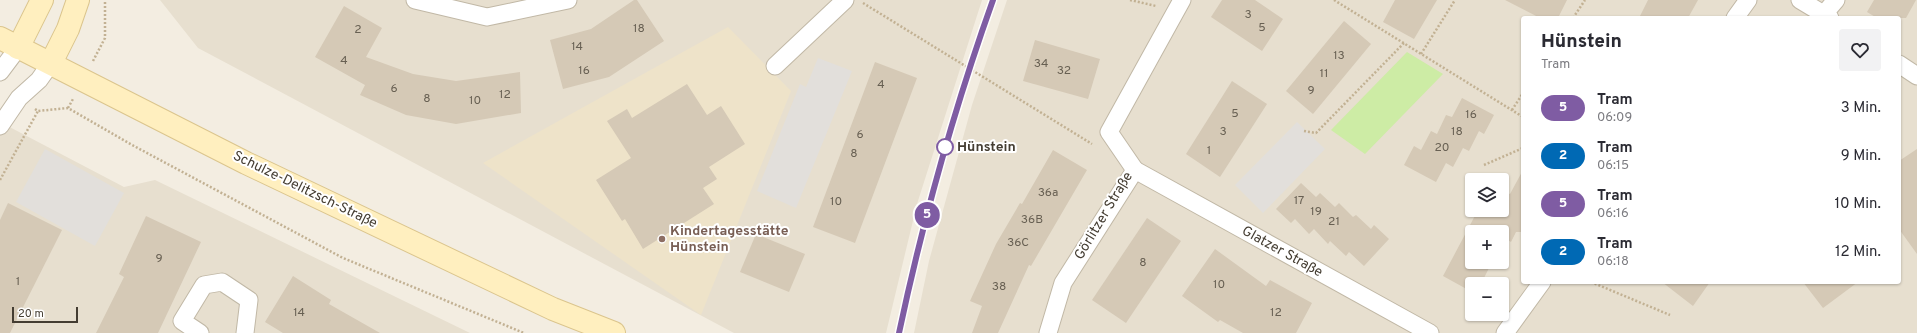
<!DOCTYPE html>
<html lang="de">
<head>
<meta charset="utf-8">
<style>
	:root { --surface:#fff; --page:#f2f2f3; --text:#2b2b33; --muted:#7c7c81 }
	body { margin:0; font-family:Overpass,sans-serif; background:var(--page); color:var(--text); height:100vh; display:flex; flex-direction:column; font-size:15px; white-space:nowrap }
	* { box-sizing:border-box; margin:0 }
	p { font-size:13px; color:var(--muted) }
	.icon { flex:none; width:22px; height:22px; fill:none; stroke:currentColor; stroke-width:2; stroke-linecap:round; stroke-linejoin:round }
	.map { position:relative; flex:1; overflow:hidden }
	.details { position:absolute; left:1521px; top:16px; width:380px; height:268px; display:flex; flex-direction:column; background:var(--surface); border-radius:4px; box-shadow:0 1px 3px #0004 }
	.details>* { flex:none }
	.badge { padding:0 8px; border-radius:13px; font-size:14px; line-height:26px }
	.tools { position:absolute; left:1465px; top:173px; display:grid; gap:8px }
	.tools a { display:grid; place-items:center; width:44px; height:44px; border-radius:4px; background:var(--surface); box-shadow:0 1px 3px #0004; font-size:20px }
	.scale { position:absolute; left:12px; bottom:10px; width:66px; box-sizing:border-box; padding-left:4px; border:2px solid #443d32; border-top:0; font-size:11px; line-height:14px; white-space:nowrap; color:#443d32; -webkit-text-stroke:3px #fff; paint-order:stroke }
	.map>.badge { position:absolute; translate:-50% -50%; box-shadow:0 0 0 2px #fff }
	.round { display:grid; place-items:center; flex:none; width:42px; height:42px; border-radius:4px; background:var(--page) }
	.overview { display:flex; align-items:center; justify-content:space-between; height:68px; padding:0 20px }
	h1 { font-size:19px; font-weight:800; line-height:30px }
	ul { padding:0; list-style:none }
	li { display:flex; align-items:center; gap:12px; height:48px; padding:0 20px }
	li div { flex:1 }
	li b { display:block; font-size:15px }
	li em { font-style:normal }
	li .badge { min-width:44px; font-weight:700; text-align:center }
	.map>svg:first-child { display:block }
	.residential { fill:#e7dfcf; fill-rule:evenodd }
	.education { fill:#eee3c9 }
	.green { fill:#cdeca5 }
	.parking { fill:#e2dfdb }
	.building { fill:#d5c9b6 }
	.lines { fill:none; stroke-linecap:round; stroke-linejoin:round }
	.street-casing { stroke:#c1b8a6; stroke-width:19 }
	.secondary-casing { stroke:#dbc58d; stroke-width:24 }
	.path { stroke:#c2b193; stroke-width:2.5; stroke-dasharray:2 2; stroke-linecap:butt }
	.street { stroke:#fff; stroke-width:17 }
	.secondary { stroke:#ffefbf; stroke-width:22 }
	.rail-casing { stroke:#939393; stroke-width:4.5 }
	.rail { stroke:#fff; stroke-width:3; stroke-dasharray:9; stroke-linecap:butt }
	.line-casing { stroke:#fff; stroke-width:9 }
	.line { stroke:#7f5ca3; stroke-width:6 }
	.stop-dot { fill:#fff; stroke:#7f5ca3; stroke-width:2 }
	.education-dot { fill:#8d6e63; stroke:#fff; stroke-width:1.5 }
	.labels { text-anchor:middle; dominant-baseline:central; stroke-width:4; stroke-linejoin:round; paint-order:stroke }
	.number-label { font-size:12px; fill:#686053 }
	.stop-label { font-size:14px; font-weight:bold; fill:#443d32; stroke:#fff; text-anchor:start }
	.street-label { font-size:14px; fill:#443d32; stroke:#fff }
	.education-label { font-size:14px; font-weight:bold; fill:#785e54; stroke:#fff; text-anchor:start }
</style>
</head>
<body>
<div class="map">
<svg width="1917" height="333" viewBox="0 0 1917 333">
	<rect width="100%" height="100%" fill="#f3ede1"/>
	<g class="residential">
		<polygon points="160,0 982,0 917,204 886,333 734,333 198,48"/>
		<path d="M1007,0H1917V333H914L929,261L972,105ZM1523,18H1899V282H1523ZM1472,180H1502V210H1472ZM1472,232H1502V262H1472ZM1472,284H1502V314H1472Z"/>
		<polygon points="0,122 124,187 155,180 470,333 0,333"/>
	</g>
	<polygon class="education" points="728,27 791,91 701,315 483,163"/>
	<polygon class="green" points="1407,52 1443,74 1365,154 1331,130"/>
	<g class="parking">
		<polygon points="818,58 852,71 796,208 757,191 800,84 806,87"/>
		<polygon points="1297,122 1325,149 1263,213 1235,185"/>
		<polygon points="45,149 124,193 95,246 16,202"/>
	</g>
	<g class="building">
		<polygon points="634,0 637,0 664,41 609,77 563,89 550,40 591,29"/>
		<polygon points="1222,0 1255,0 1283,19 1262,51 1211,17"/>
		<polygon points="1395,0 1437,0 1414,39 1383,22"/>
		<polygon points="1505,0 1567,0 1558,18 1540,18"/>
		<polygon points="1648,0 1698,0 1688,18 1639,18"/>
		<polygon points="1874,0 1916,0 1906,18 1877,18 1867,12"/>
		<polygon points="344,6 382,28 366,57 413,74 456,81 520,72 521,113 456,124 406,115 360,95 365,85 315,57"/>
		<polygon points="1344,21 1371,44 1313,114 1286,91"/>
		<polygon points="1035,40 1100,59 1088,99 1023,81"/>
		<polygon points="875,62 917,78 855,243 813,227"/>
		<polygon points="1232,81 1267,104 1220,177 1186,154"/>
		<polygon points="687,84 707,115 721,106 745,144 709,167 717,179 703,188 714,204 643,249 625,219 622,221 596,180 631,158 607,121 627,109 632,118"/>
		<polygon points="1462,98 1494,115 1484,134 1479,131 1469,151 1463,148 1453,167 1446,163 1436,182 1404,165 1414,146 1421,150 1431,131 1437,134 1446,115 1452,117"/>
		<polygon points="1917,149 1917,254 1899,229 1899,161"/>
		<polygon points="1053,150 1087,170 1031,266 1029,265 998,333 972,333 982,306 970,301 996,244 1020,203 1022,204"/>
		<polygon points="1523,170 1523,232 1516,232 1511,242 1505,238 1502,244 1502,232 1472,232 1472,262 1492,262 1481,284 1472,284 1472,292 1443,276 1478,210 1502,210 1502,190 1510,194"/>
		<polygon points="1301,183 1316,197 1320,193 1335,207 1339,203 1353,217 1356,215 1371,229 1374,225 1389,239 1364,266 1349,252 1346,256 1330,241 1328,244 1314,229 1309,234 1295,219 1291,223 1276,209"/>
		<polygon points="8,203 62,230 10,333 0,333 0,220"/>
		<polygon points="146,216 201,242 158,333 96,333 124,277 119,274"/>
		<polygon points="1147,218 1181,241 1126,323 1092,300"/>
		<polygon points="756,234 805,254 789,292 740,272"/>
		<polygon points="1215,249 1266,286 1270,280 1312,303 1296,333 1243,333 1220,320 1218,322 1182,296"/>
		<polygon points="293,276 331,300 329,304 380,333 283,333 265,322"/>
		<polygon points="1662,282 1710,282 1693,306"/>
		<polygon points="1803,282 1858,282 1823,308"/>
	</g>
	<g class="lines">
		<g class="street-casing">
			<g id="street">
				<polyline points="415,0 487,17 568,0"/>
				<polyline points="1800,0 1830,18"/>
				<polyline points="1824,14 1836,0"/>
				<polyline points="1735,18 1748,0"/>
				<polyline points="1899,64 1917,76"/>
				<polyline points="775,66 845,0"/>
				<polyline points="0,72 18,48"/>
				<polyline points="0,126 19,98 39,80 51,63"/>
				<polyline points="1135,170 1430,333"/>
				<polyline points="200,333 182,321 204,285 222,282 249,300 245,333"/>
				<polyline points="1048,333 1063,283 1135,170 1109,132 1182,0"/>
				<polyline points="1505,333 1542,282"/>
			</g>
		</g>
		<g class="secondary-casing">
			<g id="secondary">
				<polyline points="0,38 246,163 553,309 614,333"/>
				<polyline points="18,48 42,0"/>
				<polyline points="51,63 68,29 78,0"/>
			</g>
		</g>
		<g class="path">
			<polyline points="1130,0 1156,6"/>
			<polyline points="1334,0 1523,117"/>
			<polyline points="863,3 1092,144"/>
			<polyline points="1573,18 1585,0"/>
			<polyline points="1421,54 1455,0"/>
			<polyline points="93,61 105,38 105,0"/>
			<polyline points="68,108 73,99"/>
			<polyline points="35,109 38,111 68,108 134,146 343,258 524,333"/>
			<polyline points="1512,110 1523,93"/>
			<polyline points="1304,131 1316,133 1404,43"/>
			<polyline points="1484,165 1523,148"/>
			<polyline points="0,180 38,111"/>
			<polyline points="1591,282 1670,315"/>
		</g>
		<use href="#street" class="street"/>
		<use href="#secondary" class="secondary"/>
		<g class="rail-casing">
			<path id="rail" d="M899,333C922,220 954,109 993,0"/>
		</g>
		<use href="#rail" class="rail"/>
	</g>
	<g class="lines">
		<g class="line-casing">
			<path id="line" d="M899,333C923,220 954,109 993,0"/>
		</g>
		<use href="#line" class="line"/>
	</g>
	<circle class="stop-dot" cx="945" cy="147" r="8"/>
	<circle class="education-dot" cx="662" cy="239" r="4"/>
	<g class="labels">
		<g class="number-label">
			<text x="1248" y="15">3</text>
			<text x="1262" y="28">5</text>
			<text x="639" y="29">18</text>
			<text x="358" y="30">2</text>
			<text x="577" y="47">14</text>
			<text x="1339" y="56">13</text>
			<text x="344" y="61">4</text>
			<text x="1041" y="64">34</text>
			<text x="584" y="71">16</text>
			<text x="1064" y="71">32</text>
			<text x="1324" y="74">11</text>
			<text x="881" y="85">4</text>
			<text x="394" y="89">6</text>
			<text x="1311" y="91">9</text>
			<text x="505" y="95">12</text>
			<text x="427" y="99">8</text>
			<text x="475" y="101">10</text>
			<text x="1235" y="114">5</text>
			<text x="1471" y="115">16</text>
			<text x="1223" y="132">3</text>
			<text x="1457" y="132">18</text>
			<text x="860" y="135">6</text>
			<text x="1442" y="148">20</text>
			<text x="1209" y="151">1</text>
			<text x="854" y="154">8</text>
			<text x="1048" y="193">36a</text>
			<text x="1299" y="201">17</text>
			<text x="836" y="202">10</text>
			<text x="1316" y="212">19</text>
			<text x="1032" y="220">36B</text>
			<text x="1334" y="222">21</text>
			<text x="1018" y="243">36C</text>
			<text x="159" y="259">9</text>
			<text x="1143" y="263">8</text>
			<text x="18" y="282">1</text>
			<text x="1219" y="285">10</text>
			<text x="999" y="287">38</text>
			<text x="299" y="313">14</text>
			<text x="1276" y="313">12</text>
		</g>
		<g class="stop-label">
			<text x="957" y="147">Hünstein</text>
		</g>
		<g class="street-label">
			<text transform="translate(305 190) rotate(26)">Schulze-Delitzsch-Straße</text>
			<text transform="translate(1104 216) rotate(-59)">Görlitzer Straße</text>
			<text transform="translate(1282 252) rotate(29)">Glatzer Straße</text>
		</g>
		<g class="education-label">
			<text x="670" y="231">Kindertagesstätte<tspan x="670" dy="16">Hünstein</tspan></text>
		</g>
	</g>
</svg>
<div class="tools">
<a><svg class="icon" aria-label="layers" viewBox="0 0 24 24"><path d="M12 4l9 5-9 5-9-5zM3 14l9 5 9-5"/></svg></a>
<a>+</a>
<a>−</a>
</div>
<div class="scale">20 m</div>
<b class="badge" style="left:927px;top:215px;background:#7f5ca3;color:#fff">5</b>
<section class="details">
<div class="overview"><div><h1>Hünstein</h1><p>Tram</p></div><a class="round"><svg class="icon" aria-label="heart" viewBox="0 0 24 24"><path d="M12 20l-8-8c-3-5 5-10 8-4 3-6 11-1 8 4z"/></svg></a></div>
<ul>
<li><span class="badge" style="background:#7f5ca3;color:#fff">5</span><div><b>Tram</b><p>06:09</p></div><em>3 Min.</em></li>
<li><span class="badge" style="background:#0069b4;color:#fff">2</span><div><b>Tram</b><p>06:15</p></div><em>9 Min.</em></li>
<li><span class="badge" style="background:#7f5ca3;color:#fff">5</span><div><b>Tram</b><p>06:16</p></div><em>10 Min.</em></li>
<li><span class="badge" style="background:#0069b4;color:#fff">2</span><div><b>Tram</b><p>06:18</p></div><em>12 Min.</em></li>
</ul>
</section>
</div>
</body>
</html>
